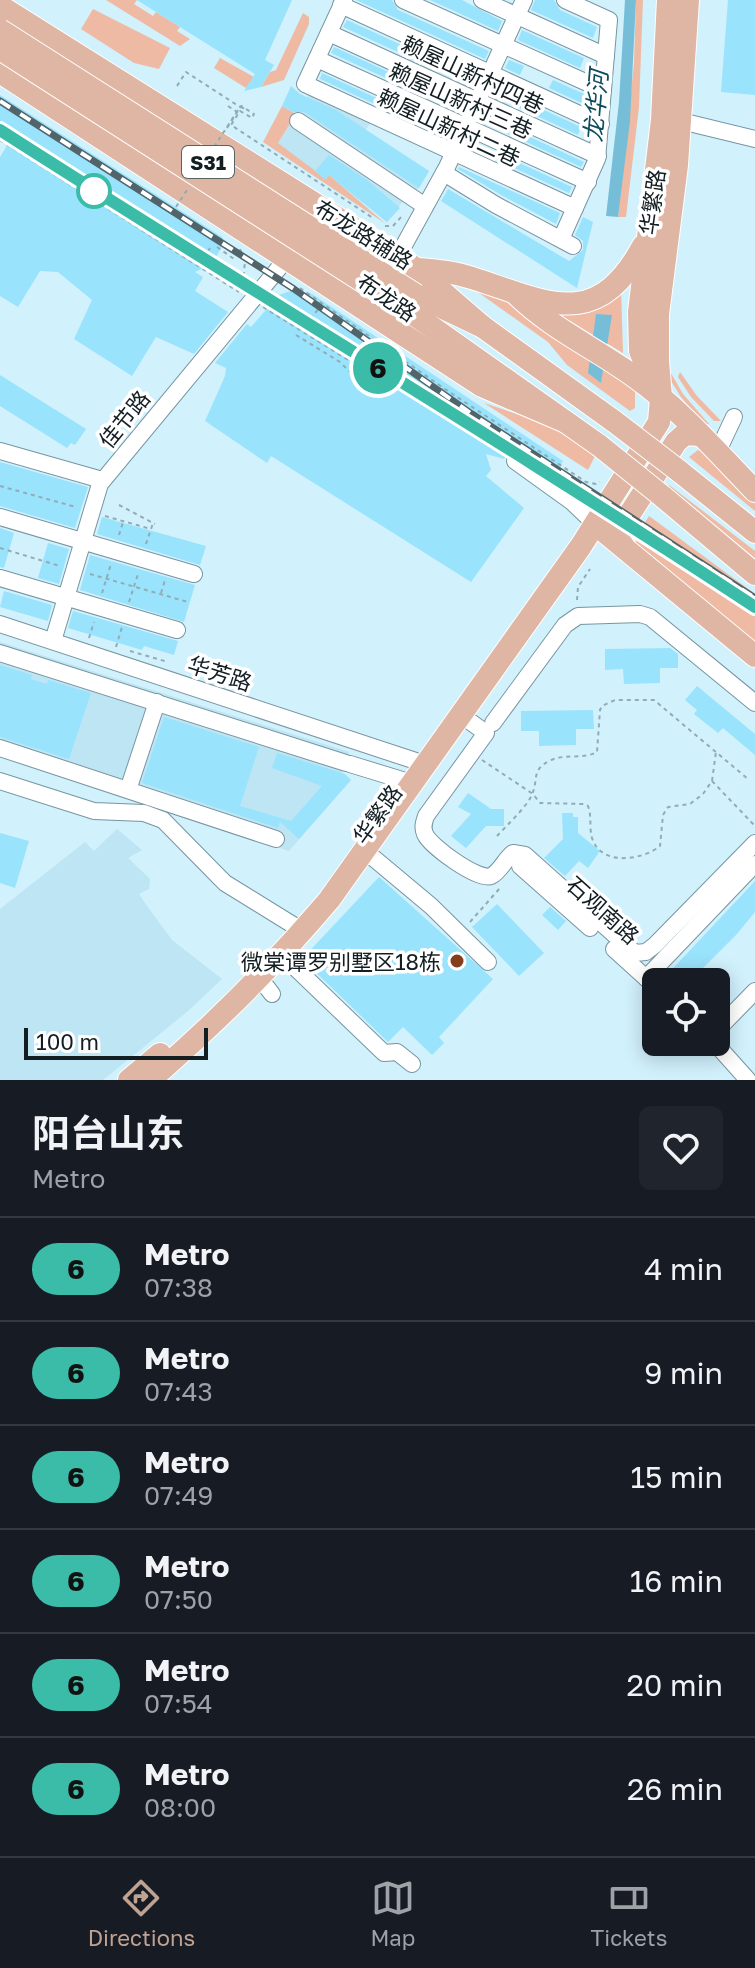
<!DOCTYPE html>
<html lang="en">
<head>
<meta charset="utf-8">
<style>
	:root { --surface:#171b24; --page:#20242c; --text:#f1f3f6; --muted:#9ea1a6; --line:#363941; --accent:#c0a293 }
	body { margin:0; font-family:"Golos Text","Noto Sans SC",sans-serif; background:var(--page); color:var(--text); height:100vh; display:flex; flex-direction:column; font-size:30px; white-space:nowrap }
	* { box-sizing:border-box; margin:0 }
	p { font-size:26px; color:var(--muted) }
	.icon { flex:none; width:44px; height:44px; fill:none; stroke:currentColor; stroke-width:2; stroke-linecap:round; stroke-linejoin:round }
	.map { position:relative; height:1080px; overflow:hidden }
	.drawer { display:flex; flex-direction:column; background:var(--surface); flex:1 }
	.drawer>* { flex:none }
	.badge { padding:0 16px; border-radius:26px; font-size:28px; line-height:52px }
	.controls { position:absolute; left:642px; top:968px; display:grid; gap:16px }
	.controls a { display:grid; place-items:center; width:88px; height:88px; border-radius:12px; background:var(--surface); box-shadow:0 4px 20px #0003; font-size:40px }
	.scale { position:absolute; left:24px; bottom:20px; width:184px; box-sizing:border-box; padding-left:8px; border:4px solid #121e22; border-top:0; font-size:22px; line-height:28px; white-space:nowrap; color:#121e22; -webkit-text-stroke:6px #fff; paint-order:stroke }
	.map>.badge { position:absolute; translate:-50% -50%; box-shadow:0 0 0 4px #fff }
	.round { display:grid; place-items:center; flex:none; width:84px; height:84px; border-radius:12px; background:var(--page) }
	.summary { display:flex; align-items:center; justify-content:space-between; height:136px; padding:0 32px }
	h1 { font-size:38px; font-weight:700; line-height:60px }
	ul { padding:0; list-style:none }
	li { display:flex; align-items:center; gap:24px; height:104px; padding:0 32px; border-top:2px solid var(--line) }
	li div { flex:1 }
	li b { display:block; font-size:30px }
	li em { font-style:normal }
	li .badge { min-width:88px; font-weight:700; text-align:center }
	.dock { display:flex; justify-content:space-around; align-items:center; height:112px; border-top:2px solid var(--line); background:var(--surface); font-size:22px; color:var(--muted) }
	.dock a { display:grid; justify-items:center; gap:4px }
	.dock .active { color:var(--accent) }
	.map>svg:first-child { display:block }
	.built { fill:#bde5f4 }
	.green { fill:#eebaa4 }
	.water { fill:#76bed7 }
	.building { fill:#9ae3fd }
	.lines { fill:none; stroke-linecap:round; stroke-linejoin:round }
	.minor-casing { stroke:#7795a0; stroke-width:18 }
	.major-casing { stroke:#fff; stroke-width:24 }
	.path { stroke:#92abb4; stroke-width:2; stroke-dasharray:4 4; stroke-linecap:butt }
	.minor { stroke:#fff; stroke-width:16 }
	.major { stroke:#dfb6a3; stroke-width:22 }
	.rail-casing { stroke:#51646a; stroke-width:7 }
	.rail { stroke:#fff; stroke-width:4; stroke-dasharray:12; stroke-linecap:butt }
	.major-bridge-casing { stroke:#fff; stroke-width:24; stroke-linecap:butt }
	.path-bridge { stroke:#92abb4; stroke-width:2; stroke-dasharray:4 4; stroke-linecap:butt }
	.major-bridge { stroke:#dfb6a3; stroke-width:22 }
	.line-casing { stroke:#fff; stroke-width:18 }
	.line { stroke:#3abca8; stroke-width:12 }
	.stop-dot { fill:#fff; stroke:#3abca8; stroke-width:4 }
	.poi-dot { fill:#853e1b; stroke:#fff; stroke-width:3 }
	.labels { text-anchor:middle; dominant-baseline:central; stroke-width:7; stroke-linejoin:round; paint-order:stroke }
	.shield { fill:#fff; stroke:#596264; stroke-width:2 }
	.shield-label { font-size:20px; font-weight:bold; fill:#121e22 }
	.street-label { font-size:22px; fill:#121e22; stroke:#fff }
	.poi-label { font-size:22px; fill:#121e22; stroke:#fff; text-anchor:end }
	.water-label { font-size:24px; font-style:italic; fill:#0d4c5e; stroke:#fff }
</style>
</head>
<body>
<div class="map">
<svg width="755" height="1080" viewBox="0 0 755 1080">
	<rect width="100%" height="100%" fill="#d1f1fd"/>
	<g class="built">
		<polygon points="311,91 371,122 365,131 429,171 417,190 413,188 387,222 329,176 325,180 278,143"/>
		<polygon points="0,642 349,752 342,773 351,780 289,851 0,754"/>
		<polygon points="117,829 142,850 128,858 150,879 149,889 139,894 147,906 172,940 222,979 188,1011 103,1080 0,1080 0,909 85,842 94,851"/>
	</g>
	<g class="green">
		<polygon points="106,0 137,0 134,4 153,16 156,12 180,27 177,31 190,39 180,46"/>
		<polygon points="636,0 643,0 639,107 626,217 618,217 634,63"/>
		<polygon points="93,9 170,48 159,69 134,63 81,29"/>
		<polygon points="303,13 309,17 309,24 284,80 261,87 270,72 276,70"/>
		<polygon points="220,58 254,77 246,88 214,68"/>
		<polygon points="282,106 296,114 278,143 326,179 329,175 386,224 263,142"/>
		<polygon points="470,280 516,306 589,354 601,382 603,363 635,390 635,408 630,411 567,365 548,342 465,283"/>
		<polygon points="621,288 623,353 557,313"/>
		<polygon points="663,368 668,368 683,394 709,424 705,425 681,397"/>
		<polygon points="680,372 697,396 721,421 714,421 691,397 678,377"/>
		<polygon points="484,403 564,430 596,454 588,470"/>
		<polygon points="698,450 705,453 755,499 755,511 689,457"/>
		<polygon points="669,485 755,551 755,559 668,486"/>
		<polygon points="649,516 755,594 755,649 636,544 636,537"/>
	</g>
	<g class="water">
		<polygon points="625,0 636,0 630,121 618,217 606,216 619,102"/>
		<polygon points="596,314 612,315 601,383 588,373"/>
	</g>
	<g class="building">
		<polygon points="137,0 292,0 265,60 274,65 261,87 244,91 255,74"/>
		<polygon points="356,0 392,0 398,10 489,51 485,59"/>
		<polygon points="430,0 462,0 502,21 498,31"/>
		<polygon points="535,0 554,0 560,10 597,27 593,38 531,10"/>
		<polygon points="728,0 755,0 755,95 721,92"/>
		<polygon points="347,20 476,79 472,86 343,27"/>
		<polygon points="522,30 584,58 580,68 518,40"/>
		<polygon points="334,47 463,106 460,112 331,53"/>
		<polygon points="509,60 524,66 520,75 505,68"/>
		<polygon points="322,73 451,132 448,138 320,79"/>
		<polygon points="553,80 591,97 590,107 549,88"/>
		<polygon points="291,86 300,94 336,110 429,171 419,188 304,112 293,112 282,106"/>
		<polygon points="496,88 581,127 578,135 492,95"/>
		<polygon points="0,95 222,237 224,243 216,257 209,265 195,272 203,277 195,291 228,312 194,354 156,337 132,376 74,339 92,300 58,272 40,271 18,307 0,296 0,157 9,142 0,136"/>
		<polygon points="483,115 584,162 581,167 480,121"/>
		<polygon points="471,141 572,187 569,193 468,147"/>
		<polygon points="329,155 367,180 400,208 387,222 329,175 325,180 315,171"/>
		<polygon points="459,167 560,213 556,224 501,195 458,169"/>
		<polygon points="448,189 569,261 583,250 583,241 575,235 583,217 593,222 577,288 441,201"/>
		<polygon points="293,290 312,294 563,461 554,475 517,450 510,451 504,459 486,454 491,470 486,476 524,508 471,582 271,456 267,463 205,421 225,376 226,368 215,363 247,324 251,327 279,295"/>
		<polygon points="0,375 86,429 75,445 71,443 67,448 0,406"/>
		<polygon points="0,462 88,487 75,528 0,506"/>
		<polygon points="102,517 206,546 200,565 97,534"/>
		<polygon points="0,528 14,533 4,568 0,567"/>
		<polygon points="48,543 69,549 59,584 38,578"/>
		<polygon points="90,555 195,585 184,622 80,590"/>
		<polygon points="4,591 52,605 48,621 0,607"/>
		<polygon points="73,611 178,641 174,655 144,646 142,650 68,628"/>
		<polygon points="670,648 678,654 678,668 660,668 660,683 624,684 623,669 605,670 605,649"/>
		<polygon points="0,665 32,675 31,679 47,684 48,680 91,693 69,759 0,737"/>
		<polygon points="697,686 755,734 755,755 723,728 718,733 694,714 697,710 685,700"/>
		<polygon points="593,710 594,729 576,729 576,745 539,746 539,731 521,731 521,711"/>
		<polygon points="164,717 259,747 240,806 291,821 322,786 272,768 277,753 345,774 351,780 299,839 280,822 278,828 142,783"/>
		<polygon points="468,793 491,809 504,809 504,826 486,826 466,848 451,836 471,814 458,807"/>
		<polygon points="562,813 573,813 573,817 578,817 578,833 600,851 588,868 579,861 565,876 544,858 563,839"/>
		<polygon points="0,833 29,841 15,888 0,883"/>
		<polygon points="379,877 493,979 439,1037 444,1043 432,1055 403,1027 388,1042 302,959"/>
		<polygon points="755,881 755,912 736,935 689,982 666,982 663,979"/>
		<polygon points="497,904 544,953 519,976 472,927"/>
		<polygon points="550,907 566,921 558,930 542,915"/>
	</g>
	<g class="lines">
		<g class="minor-casing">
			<g id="minor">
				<polyline points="344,0 305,84 575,208"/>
				<polyline points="403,0 603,90"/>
				<polyline points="482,0 606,56"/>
				<polyline points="341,5 601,124"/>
				<polyline points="329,33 598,156"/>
				<polyline points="317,59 588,182"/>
				<polyline points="298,121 425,206"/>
				<polyline points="681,121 755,139"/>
				<polyline points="444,173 496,205 573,246"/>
				<polyline points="561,239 597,159 609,20 565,0"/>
				<polyline points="398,256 447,167 524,0"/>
				<polyline points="0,451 102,480"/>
				<polyline points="718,451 734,417"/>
				<polyline points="515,461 572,502 595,524"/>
				<polyline points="0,517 194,574"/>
				<polyline points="0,578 177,630"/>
				<polyline points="0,624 425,764"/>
				<polyline points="53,641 100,484 288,257"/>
				<polyline points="0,653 346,763"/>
				<path d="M461,715L486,733L426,816C424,822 422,827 425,834C430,846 478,881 491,876C500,872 505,859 513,853L525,855L635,953L646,952L655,945L755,843"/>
				<polyline points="493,723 565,625 578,616 640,614 650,617 755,703"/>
				<polyline points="0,748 276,839"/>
				<polyline points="350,764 412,783"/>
				<polyline points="0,781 94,811 144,813 163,820 225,883 293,925"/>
				<polyline points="128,790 157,702"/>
				<polyline points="364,850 431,906 488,962"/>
				<polyline points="520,866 590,928"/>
				<polyline points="614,949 656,987"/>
				<polyline points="281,954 384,1053 397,1052 412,1064"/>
				<polyline points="259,977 272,994"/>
				<polyline points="646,978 755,864"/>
				<polyline points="716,1031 755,991"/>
				<polyline points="714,1042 748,1080"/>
			</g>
		</g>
		<g class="major-casing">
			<g id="major">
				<polyline points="0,6 398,256 416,269 483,327"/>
				<polyline points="0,72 482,386 566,422"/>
				<path d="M416,269C435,270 454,272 472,278C547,302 596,333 643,246"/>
				<path d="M515,293C550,328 595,348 635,377C680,409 717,452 755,491"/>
				<polyline points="416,295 483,327 615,422"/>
				<polyline points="406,309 600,446"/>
				<polyline points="655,387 640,351 639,312 662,120 668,0"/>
				<polyline points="679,471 755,532"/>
				<polyline points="662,496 755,574"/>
				<polyline points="595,524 755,656"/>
				<polyline points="624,547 618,538 622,526 676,442 685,434 700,435"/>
				<polyline points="129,1080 160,1054"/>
				<path d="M150,1080C214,1025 274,965 329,900L581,546L659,422L661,398L658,361V314L677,165L688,0"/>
			</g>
		</g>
		<g class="path">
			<polyline points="177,86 186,72 240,107"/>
			<polyline points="228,106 237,112"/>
			<polyline points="246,109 254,114 252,118 240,111 231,125 373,218"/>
			<polyline points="227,128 241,106 244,107"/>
			<polyline points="0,140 239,292"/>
			<polyline points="385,226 393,226 402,216"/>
			<polyline points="217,247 234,259"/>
			<polyline points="240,249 245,262 242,289"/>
			<polyline points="200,264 210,248"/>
			<polyline points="300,288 445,389 586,482 596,484 600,482"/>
			<polyline points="263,307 395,389 407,392 445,389"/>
			<polyline points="305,325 321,306"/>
			<polyline points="296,335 340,362 350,372"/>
			<polyline points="0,486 76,507"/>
			<polyline points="119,505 155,524"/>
			<polyline points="105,516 151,529"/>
			<polyline points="119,535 123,522"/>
			<polyline points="146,544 153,523"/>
			<polyline points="0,548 60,566"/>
			<polyline points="90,574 188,602"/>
			<polyline points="102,593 111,564"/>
			<polyline points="161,593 165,580"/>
			<polyline points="577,600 578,587 590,569"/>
			<polyline points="129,602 138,574"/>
			<polyline points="89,638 94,622"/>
			<polyline points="116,647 122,627"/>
			<polyline points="130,651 168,662"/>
			<path d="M482,760L533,794L540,803L584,804L588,806C592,816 589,828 592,838C601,867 643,860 660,846L663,815L668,807L690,804L703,794L712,781L716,752"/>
			<polyline points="712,781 755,826"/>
			<path d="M497,836C506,826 530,804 533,792C538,778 532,770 549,761C564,753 582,760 597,752L600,710L602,706L615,700H654L748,779"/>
			<polyline points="470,922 500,888"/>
		</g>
		<use href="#minor" class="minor"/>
		<use href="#major" class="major"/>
		<g class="rail-casing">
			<g id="rail">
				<polyline points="0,101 294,289 472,414 755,598"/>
				<polyline points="0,130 246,287 451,412"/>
			</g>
		</g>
		<use href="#rail" class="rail"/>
		<g class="major-bridge-casing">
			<g id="major-bridge">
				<polyline points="0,30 416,295"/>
				<polyline points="0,49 406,309"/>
				<polyline points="615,422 679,471"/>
				<polyline points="600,446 662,496"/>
			</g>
		</g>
		<g class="path-bridge">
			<polyline points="214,147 240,107 246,109"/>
			<polyline points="176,207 187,190"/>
		</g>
		<use href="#major-bridge" class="major-bridge"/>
	</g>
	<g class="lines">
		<g class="line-casing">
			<path id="line" d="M0,130C251,291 506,443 755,607"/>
		</g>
		<use href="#line" class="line"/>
	</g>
	<circle class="stop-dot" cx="94" cy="191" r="16"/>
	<circle class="poi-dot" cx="457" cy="961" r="8"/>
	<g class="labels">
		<rect class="shield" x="182" y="146" width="52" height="32" rx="6"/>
		<g class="shield-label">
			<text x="208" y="162">S31</text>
		</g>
		<g class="street-label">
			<text transform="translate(473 74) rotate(25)">赖屋山新村四巷</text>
			<text transform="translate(461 100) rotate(24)">赖屋山新村三巷</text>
			<text transform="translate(449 127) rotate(25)">赖屋山新村二巷</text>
			<text transform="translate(652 202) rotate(-82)">华繁路</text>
			<text transform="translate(364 234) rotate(32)">布龙路辅路</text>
			<text transform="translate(387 297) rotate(34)">布龙路</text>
			<text transform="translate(124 419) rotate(-51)">佳节路</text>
			<text transform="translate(220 673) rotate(18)">华芳路</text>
			<text transform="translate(377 814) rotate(-54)">华繁路</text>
			<text transform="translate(603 910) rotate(42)">石观南路</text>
		</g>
		<g class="poi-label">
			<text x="441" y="961">微棠谭罗别墅区18栋</text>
		</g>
		<g class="water-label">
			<text transform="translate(595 106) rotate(-85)">龙华河</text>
		</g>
	</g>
</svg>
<div class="controls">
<a><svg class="icon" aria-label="locate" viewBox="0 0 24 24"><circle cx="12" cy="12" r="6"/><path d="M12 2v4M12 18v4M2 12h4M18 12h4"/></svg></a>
</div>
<div class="scale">100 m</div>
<b class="badge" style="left:378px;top:368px;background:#3abca8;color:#111">6</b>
</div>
<section class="drawer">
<div class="summary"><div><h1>阳台山东</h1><p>Metro</p></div><a class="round"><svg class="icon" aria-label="heart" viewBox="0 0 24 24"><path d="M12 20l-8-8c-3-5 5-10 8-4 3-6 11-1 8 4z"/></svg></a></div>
<ul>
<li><span class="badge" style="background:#3abca8;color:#111">6</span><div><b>Metro</b><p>07:38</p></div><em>4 min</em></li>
<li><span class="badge" style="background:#3abca8;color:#111">6</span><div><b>Metro</b><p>07:43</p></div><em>9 min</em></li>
<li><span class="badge" style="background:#3abca8;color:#111">6</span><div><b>Metro</b><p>07:49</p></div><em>15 min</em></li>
<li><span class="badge" style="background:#3abca8;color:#111">6</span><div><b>Metro</b><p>07:50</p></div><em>16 min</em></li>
<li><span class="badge" style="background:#3abca8;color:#111">6</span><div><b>Metro</b><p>07:54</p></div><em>20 min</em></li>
<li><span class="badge" style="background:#3abca8;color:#111">6</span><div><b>Metro</b><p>08:00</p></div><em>26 min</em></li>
</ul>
</section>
<nav class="dock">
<a class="active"><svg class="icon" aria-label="directions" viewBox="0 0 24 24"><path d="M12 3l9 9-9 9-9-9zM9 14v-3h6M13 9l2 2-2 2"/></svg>Directions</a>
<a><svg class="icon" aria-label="map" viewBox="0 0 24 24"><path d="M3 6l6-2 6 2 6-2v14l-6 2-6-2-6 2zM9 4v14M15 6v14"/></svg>Map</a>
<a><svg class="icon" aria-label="tickets" viewBox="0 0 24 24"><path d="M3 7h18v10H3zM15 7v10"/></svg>Tickets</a>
</nav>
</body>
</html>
